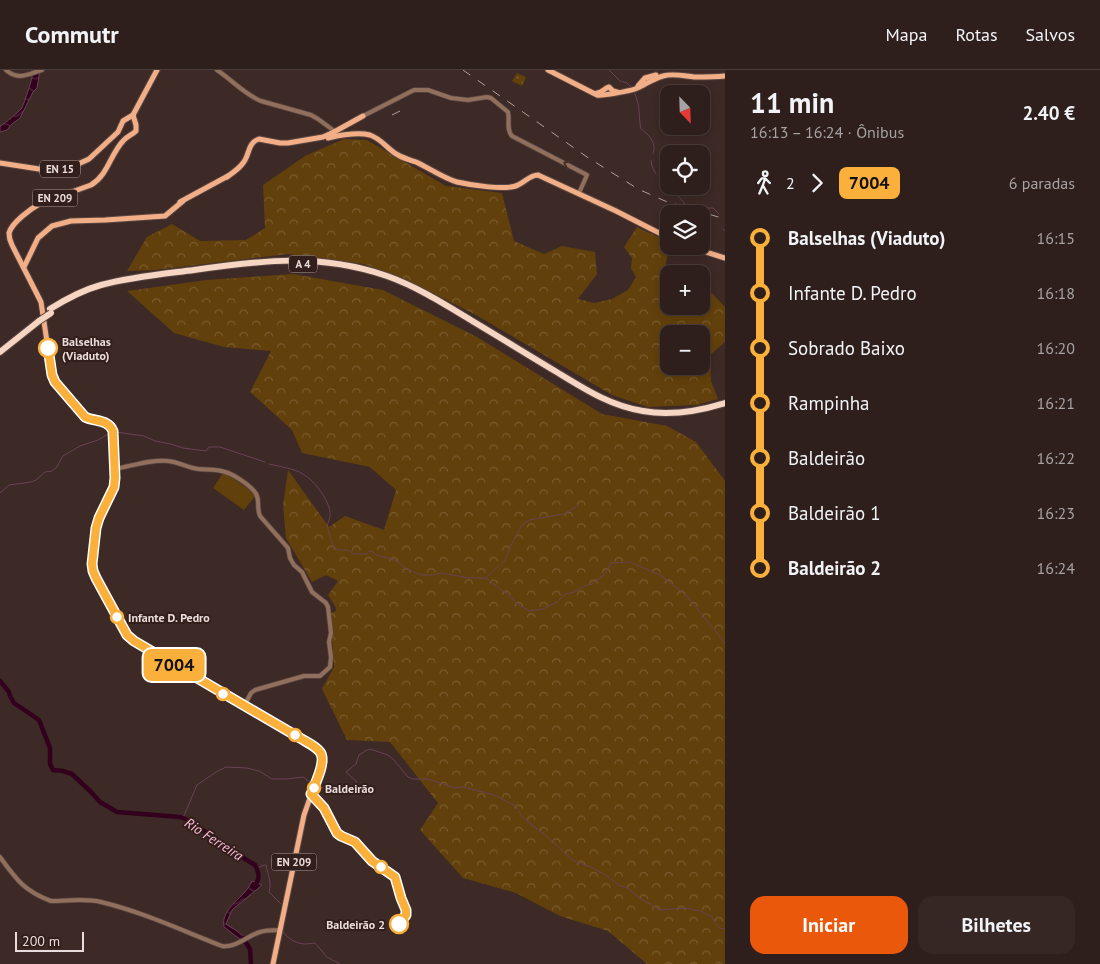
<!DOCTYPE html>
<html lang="pt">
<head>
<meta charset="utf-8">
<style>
	:root { --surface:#2e1f1c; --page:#362725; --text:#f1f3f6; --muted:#a7a2a3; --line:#493d3b; --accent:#ea580c }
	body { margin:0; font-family:"PT Sans",sans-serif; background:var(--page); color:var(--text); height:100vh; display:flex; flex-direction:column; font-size:19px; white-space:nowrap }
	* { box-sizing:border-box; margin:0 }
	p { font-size:16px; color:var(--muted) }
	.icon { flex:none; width:28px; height:28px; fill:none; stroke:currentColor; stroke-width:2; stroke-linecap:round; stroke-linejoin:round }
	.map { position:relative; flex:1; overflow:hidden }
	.side { display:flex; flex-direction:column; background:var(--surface); width:375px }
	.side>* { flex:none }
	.badge { padding:0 10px; border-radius:8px; font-size:18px; line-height:32px }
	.needle { width:32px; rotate:157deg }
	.controls { position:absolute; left:660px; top:15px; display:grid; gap:10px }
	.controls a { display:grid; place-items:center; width:50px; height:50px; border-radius:10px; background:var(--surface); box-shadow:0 2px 8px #0003,0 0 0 1px var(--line); font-size:25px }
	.scale { position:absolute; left:15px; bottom:12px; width:69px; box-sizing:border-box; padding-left:5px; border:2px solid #eadcda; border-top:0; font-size:14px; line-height:18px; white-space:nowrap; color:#eadcda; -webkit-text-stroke:4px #321f1b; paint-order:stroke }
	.map>.badge { position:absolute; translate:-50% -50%; box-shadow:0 0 0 2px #fff }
	.legs { display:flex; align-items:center; gap:8px; height:55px; padding:0 25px; font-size:16px }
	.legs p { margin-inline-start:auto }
	.headline { display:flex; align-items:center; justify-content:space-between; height:85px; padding:0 25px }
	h1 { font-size:28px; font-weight:700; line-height:38px }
	.action { display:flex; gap:10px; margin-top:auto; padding:10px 25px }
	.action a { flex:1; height:58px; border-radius:15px; background:var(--accent); color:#fff; font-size:20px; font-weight:700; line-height:58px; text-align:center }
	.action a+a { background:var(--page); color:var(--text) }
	ul { padding:0 25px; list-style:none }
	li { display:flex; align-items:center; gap:18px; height:55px; font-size:19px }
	li i { display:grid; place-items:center; width:8px; height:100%; margin:0 6px; background:currentColor }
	li i::after { content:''; width:12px; height:12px; margin:-6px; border:4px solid; border-radius:50%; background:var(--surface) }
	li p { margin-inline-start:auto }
	li:first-child i { background:linear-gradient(#0000 50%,currentColor 0) }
	li:last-child i { background:linear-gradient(currentColor 50%,#0000 0) }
	header { display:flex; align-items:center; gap:30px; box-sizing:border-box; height:70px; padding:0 25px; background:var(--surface); border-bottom:1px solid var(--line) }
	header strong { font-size:24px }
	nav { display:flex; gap:28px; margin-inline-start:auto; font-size:18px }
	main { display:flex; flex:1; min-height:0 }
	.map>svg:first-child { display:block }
	.grass { fill:url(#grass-dots) }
	.forest { fill:url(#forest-crowns); fill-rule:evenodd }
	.park { fill:#62400b }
	.water { fill:url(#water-waves); stroke:#694256 }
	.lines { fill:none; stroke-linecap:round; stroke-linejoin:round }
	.stream { stroke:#694256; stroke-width:1 }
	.river { stroke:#32001d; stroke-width:4.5 }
	.minor-casing { stroke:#594642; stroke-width:5.5 }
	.major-casing { stroke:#594642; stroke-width:7 }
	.highway-casing { stroke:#594642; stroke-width:8 }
	.minor { stroke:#906f5c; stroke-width:4 }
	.major { stroke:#f2ae86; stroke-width:5 }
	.highway { stroke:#f6d5c2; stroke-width:6 }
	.rail { stroke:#af9f9c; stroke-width:1; stroke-dasharray:9 9; stroke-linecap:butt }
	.highway-bridge-casing { stroke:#594642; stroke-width:8; stroke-linecap:butt }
	.highway-bridge { stroke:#f6d5c2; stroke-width:6 }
	.oneway { stroke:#452f28 }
	.line-1-casing { stroke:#fff; stroke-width:11 }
	.line-1 { stroke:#fbb03b; stroke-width:8 }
	.stop-1-dot { fill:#fff; stroke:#fbb03b; stroke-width:2.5 }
	.labels { text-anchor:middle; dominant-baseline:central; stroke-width:4; stroke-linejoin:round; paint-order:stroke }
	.shield { fill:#321f1b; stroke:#b3a3a1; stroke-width:1 }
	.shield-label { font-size:11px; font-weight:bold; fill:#eadcda }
	.stop-label { font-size:12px; font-weight:bold; fill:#eadcda; stroke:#321f1b; text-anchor:start }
	.water-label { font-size:14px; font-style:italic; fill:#fdbad9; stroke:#321f1b }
</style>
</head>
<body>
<header>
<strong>Commutr</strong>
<nav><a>Mapa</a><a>Rotas</a><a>Salvos</a></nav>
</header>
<main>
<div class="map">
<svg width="725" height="894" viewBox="0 0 725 894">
	<defs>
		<pattern id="grass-dots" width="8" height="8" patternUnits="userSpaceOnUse" patternTransform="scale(1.25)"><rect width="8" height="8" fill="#62400b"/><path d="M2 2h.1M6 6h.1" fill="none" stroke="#795b2e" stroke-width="1.8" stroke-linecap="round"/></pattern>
		<pattern id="forest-crowns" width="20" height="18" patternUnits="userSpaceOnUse" patternTransform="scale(1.25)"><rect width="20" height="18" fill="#62400b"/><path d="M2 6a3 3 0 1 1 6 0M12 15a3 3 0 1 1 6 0" fill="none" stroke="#795b2e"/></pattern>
		<pattern id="water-waves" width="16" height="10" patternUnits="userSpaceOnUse" patternTransform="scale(1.25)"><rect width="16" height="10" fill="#32001d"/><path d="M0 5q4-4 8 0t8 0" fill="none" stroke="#50253d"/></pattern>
	</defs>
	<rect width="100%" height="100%" fill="#3d2925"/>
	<polygon class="grass" points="517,3 526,7 522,16 512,11"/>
	<g class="forest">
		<path d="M344,69L367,70L446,116L502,123L514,171L544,184L562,176L595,182L597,204L578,229L594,233L612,229L628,220L636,207L631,198L632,188L624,177L637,157L669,172V176H670L660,217L669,222V236H701V229L706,217L725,237V272L710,285L711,311L718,329L697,335L648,337L612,325L476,245L409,211L364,194L288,184L155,200L127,201L147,167L172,154L200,171L246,170L265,158L263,115L305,86ZM669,264H701V296H669Z"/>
		<polygon points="293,204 383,220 477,267 602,344 667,356 696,372 725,411 725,894 647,894 608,861 560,846 516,823 463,808 420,760 438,733 390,672 347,670 322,619 334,597 330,543 336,541 336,538 328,525 338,511 326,505 312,512 286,468 283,435 288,400 329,457 345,446 384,460 396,420 370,397 302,383 292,360 250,322 271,281 224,277 174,263 127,221 207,210"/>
	</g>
	<polygon class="park" points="223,403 225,403 254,423 255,426 244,440 213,418"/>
	<g class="water">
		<path d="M32,0H40L37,18L33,22L20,48L12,54L7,60L0,62V56C6,53 17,43 22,38C23,36 32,10 32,7C32,5 32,3 32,0Z"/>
		<path d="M252,811L262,815L232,840L226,854L237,861L245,868L241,870L224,857C220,838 246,827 252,811Z"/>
	</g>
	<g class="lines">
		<g class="stream">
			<polyline points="609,0 620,11 627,13 632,18"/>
			<path d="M634,22C641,36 638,45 641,59C650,66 657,73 653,84"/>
			<polyline points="651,90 652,96 656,104"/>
			<path d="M659,109C667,117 679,125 685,134"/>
			<polyline points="706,138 713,138 719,144"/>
			<polyline points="723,159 725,161"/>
			<polyline points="116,362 144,366 155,371 171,374 183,378 206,381 209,377 220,377 265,392"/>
			<path d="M269,394C281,397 293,398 303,404C314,410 331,432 330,445C330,449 328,452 327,456L333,476L338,480H346L350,481L353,484H366L370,481L373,482L376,485L392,489L398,492L405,498L421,505H434L441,503L469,508H486L507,524L519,535L530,541L543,539L557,532L565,524L575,522L584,516L592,514L605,504L611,493L630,492L660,505L686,525L725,573"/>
			<polyline points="0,423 9,415 31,412 36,410 45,402 52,401 56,398 63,386 80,376 98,370 110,363 112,362"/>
			<polyline points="487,507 505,490 510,477 522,455 529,450 564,444 578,436"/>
			<path d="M316,715C332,721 345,728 357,712L346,702L356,694L359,685L365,681L370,679L388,685L394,690L408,707L413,709H428L455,718L463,717L494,725L516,736L522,747L533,756L543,763L574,791L591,797L607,806L620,816L628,818L638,827L660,840L685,838L700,841L711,846L719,858L725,859"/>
			<polyline points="183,748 197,715 216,702 226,697 247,698 259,701 272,709 287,709 303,707 313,714"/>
			<path d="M257,798L264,795H266C268,805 272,813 269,822L281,834"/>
			<path d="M283,862C288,869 297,874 306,874C309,874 312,873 315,873L327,887L340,894"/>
		</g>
		<g class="river">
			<path d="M0,611L9,622L10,626L14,633L39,650L50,678V694L53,700L63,701L72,704L91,722L100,732L117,742L180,747L191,751L221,774L255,795C259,802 261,809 254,816"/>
			<polyline points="243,868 250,879 251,894"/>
		</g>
		<g class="minor-casing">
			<g id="minor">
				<path d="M6,0C18,11 29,4 42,0"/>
				<path d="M217,0C232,10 244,24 261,31L311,45L318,49L333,60L334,62"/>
				<path d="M363,46L414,20H428L451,28L468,30L487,27L491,28L508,42C510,50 506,60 512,66L587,105L579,123"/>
				<path d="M115,399C132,396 151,389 168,391C179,392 188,398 198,399C207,400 217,399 225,402C233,404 248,414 254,421C261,428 256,438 260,446L288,478L290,488L294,495L302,502L312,522L326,533L328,537L331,563L329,572L331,587L330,597L320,606H304L255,620L251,623L244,636"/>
				<path d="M0,787C16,809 24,821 51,831C68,831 85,828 101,832C143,842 183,861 222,876C236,878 247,866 260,862C266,860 273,860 280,860"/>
			</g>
		</g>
		<g class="major-casing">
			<g id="major">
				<path d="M548,0L597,25C603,26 629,21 635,19C645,15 652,9 663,6C673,3 684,6 694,7C704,7 715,7 725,6"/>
				<polyline points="638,16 645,8 656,5"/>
				<path d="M597,23C603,23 604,18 609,17L613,21L617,22"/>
				<path d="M133,45L136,55V61C132,65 127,66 123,71C110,85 108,105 91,115L41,133C32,138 12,152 9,163C9,167 10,171 12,175L41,232L52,305L57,316L85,347C95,352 109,349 113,361L115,408L114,417L99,448L96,458L92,493L93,501L96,508L127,565L134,571L317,679L322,686V694L304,745L273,894"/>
				<path d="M328,68C341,65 357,62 370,65C382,69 388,80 398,85C403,88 410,90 416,92C429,98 443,108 457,112C470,115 507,121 518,115C525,112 530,105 538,105L616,141L669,168"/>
				<polyline points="0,93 39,99 58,100 76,95 89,89 118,62 123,51 133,45 157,0"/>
				<path d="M227,107C232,103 239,99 243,93C250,85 247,73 259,69L280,73H288L323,67L334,62L363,46"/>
				<polyline points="180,132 228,106"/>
				<polyline points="687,176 725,188"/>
				<polyline points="24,197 38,168 52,156 71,151 105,150 165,146 183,131"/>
			</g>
		</g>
		<g class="highway-casing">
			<g id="highway">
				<path d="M50,239C66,229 83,220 101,215C131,207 163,204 194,200C264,190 319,183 387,206C418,217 446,235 474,252C501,268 528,285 555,301C583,318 610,336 643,341C671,346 699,341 725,333"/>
				<polyline points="0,282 39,251"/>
			</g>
		</g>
		<use href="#minor" class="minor"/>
		<use href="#major" class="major"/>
		<use href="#highway" class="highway"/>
		<g class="rail">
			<polyline points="463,0 587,87 638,119 665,131 725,149"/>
			<polyline points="392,45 402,40"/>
		</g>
		<g class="highway-bridge-casing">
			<polyline id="highway-bridge" points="39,251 51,243"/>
		</g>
		<use href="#highway-bridge" class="highway-bridge"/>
	</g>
	<defs><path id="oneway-chevron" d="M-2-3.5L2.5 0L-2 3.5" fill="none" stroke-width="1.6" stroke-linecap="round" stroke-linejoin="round" transform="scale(1.25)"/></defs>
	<use class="oneway" href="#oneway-chevron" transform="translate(567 94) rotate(-153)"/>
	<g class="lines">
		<g class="line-1-casing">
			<path id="line-1" d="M48,278L52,305L55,312L85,347C95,352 108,349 113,361L115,408L114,417L99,448L96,458L92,494L93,501L96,508L127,565L134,571L300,668C306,672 316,676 320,682C327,691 315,714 311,724L324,738L337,763L341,766L355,772L372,791L395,807L401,828L406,840V845L399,854"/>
		</g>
		<use href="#line-1" class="line-1"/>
	</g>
	<g class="stop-1-dot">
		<circle cx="48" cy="278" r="9"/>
		<circle cx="117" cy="547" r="6"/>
		<circle cx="223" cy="624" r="6"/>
		<circle cx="295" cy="665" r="6"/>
		<circle cx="314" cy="718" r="6"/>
		<circle cx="381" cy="797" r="6"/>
		<circle cx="399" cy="854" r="9"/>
	</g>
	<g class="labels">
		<g class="shield">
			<rect x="40" y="90.5" width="40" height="17" rx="4"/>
			<rect x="32.5" y="119.5" width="45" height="17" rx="4"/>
			<rect x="289" y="185.5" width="28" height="17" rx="4"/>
			<rect x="271.5" y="783.5" width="45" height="17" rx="4"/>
		</g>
		<g class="shield-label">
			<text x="60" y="99">EN 15</text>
			<text x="55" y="128">EN 209</text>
			<text x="303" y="194">A 4</text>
			<text x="294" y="792">EN 209</text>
		</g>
		<g class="stop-label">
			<text x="62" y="271">Balselhas<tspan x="62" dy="14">(Viaduto)</tspan></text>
			<text x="128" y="547">Infante D. Pedro</text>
			<text x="325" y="718">Baldeirão</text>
			<text x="385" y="854" text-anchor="end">Baldeirão 2</text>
		</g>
		<g class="water-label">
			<text transform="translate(214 769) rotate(33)">Rio Ferreira</text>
		</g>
	</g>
</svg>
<div class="controls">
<a><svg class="needle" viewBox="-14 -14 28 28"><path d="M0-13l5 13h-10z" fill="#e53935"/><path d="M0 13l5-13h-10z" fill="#a7a2a3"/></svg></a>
<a><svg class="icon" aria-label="locate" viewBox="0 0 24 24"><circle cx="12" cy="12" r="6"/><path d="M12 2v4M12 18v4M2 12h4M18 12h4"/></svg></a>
<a><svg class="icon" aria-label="layers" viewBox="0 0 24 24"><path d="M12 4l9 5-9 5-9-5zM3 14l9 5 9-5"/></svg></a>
<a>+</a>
<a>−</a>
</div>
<div class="scale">200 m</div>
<b class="badge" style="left:174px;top:595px;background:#fbb03b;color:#111">7004</b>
</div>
<section class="side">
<div class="headline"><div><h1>11 min</h1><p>16:13 – 16:24 · Ônibus</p></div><b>2.40 €</b></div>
<div class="legs"><svg class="icon" aria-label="walk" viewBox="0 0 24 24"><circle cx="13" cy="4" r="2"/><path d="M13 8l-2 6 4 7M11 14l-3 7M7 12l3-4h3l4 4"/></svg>2<svg class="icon" aria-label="forward" viewBox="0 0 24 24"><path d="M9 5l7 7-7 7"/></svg><b class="badge" style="background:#fbb03b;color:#111">7004</b><p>6 paradas</p></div>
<ul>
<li><i style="color:#fbb03b"></i><b>Balselhas (Viaduto)</b><p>16:15</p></li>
<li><i style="color:#fbb03b"></i><span>Infante D. Pedro</span><p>16:18</p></li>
<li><i style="color:#fbb03b"></i><span>Sobrado Baixo</span><p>16:20</p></li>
<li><i style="color:#fbb03b"></i><span>Rampinha</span><p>16:21</p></li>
<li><i style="color:#fbb03b"></i><span>Baldeirão</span><p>16:22</p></li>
<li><i style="color:#fbb03b"></i><span>Baldeirão 1</span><p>16:23</p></li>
<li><i style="color:#fbb03b"></i><b>Baldeirão 2</b><p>16:24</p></li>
</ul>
<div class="action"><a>Iniciar</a><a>Bilhetes</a></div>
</section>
</main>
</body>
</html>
